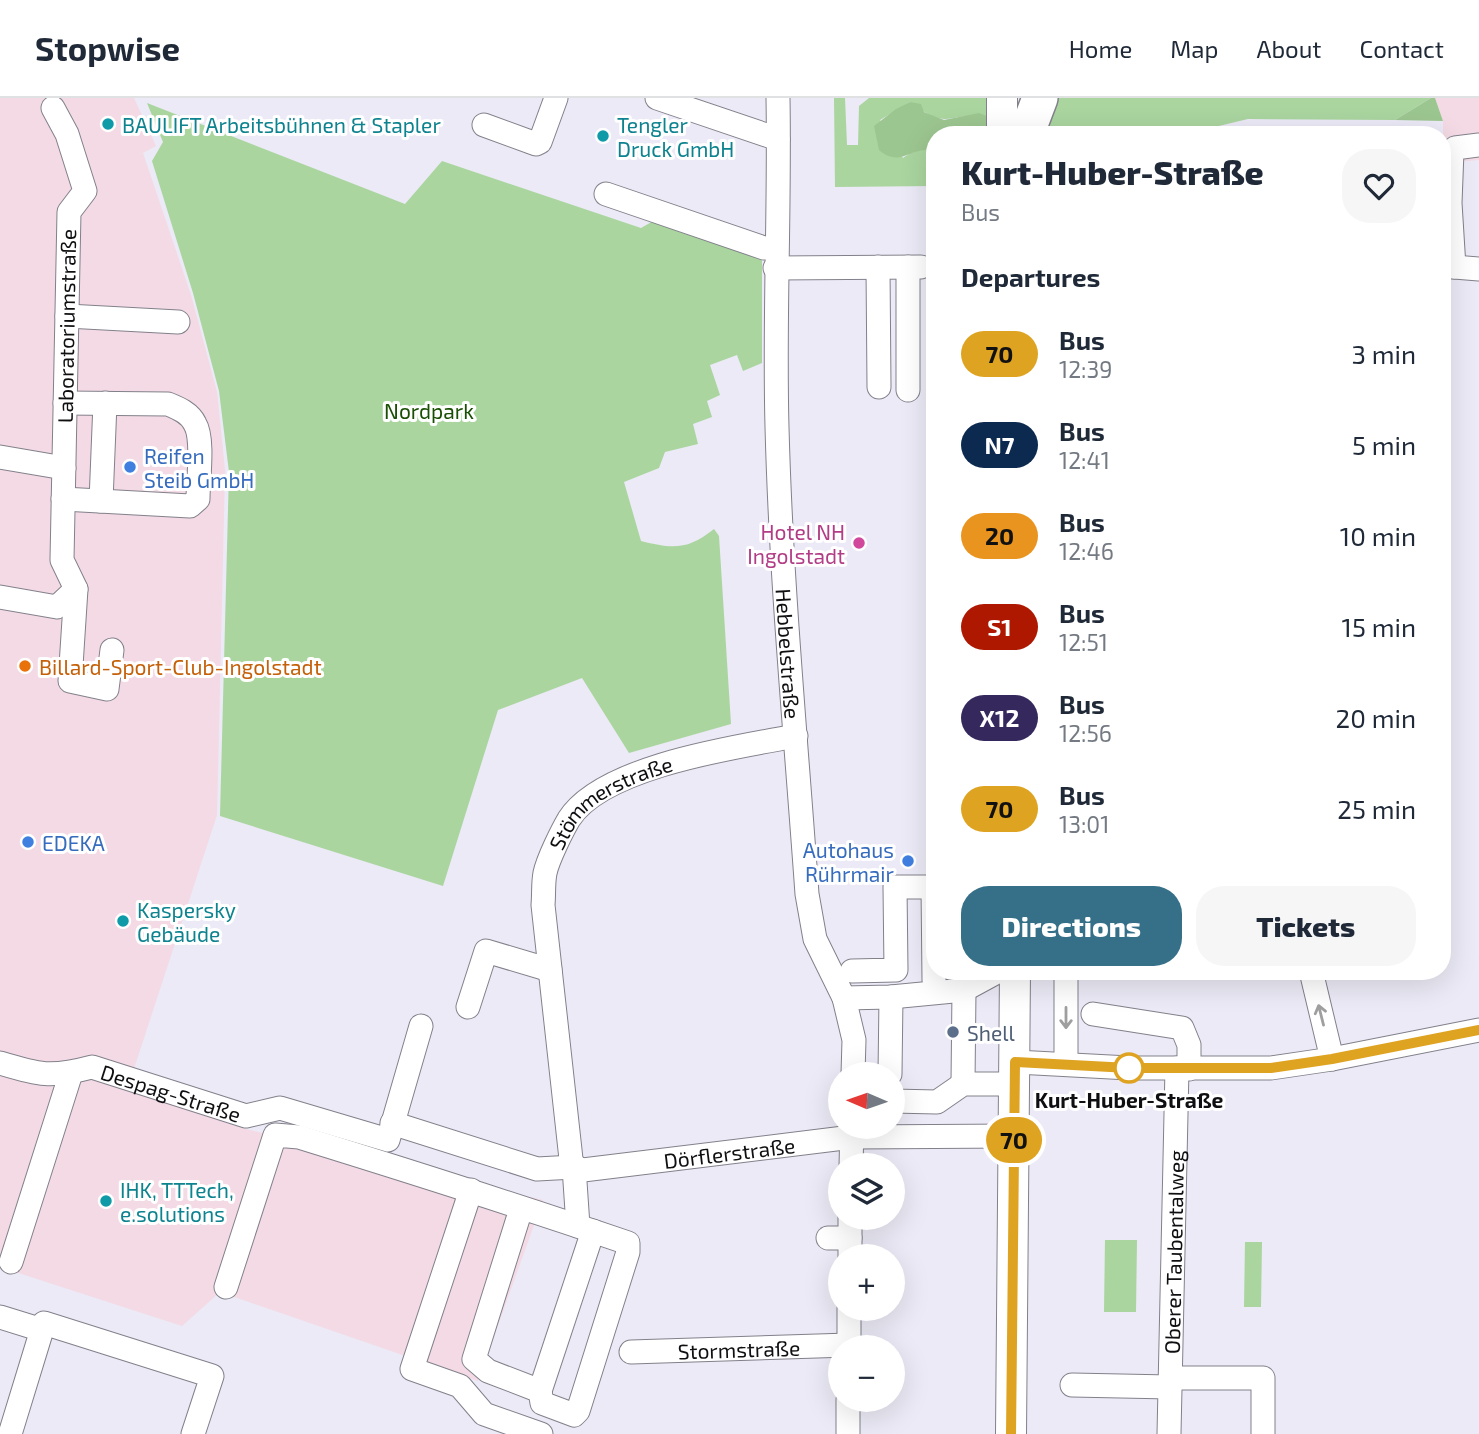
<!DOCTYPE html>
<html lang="en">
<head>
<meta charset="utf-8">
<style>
	:root { --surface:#fff; --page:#f6f6f7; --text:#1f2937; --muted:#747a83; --line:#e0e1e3; --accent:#356f88 }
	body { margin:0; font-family:"Exo 2",sans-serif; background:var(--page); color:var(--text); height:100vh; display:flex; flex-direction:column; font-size:26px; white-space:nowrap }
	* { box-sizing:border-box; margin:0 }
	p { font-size:23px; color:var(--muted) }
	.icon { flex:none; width:38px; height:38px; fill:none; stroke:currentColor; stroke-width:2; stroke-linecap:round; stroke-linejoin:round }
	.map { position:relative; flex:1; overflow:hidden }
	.sheet { position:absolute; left:926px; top:28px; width:525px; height:854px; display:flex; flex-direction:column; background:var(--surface); border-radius:28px; box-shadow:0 7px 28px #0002 }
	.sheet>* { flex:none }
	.badge { padding:0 14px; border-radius:23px; font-size:24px; line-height:46px }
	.needle { width:46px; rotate:272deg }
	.tools { position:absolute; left:828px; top:964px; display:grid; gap:14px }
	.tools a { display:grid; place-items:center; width:77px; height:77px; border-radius:50%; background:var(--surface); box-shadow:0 7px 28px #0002; font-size:35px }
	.map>.badge { position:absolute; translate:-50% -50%; box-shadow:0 0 0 4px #fff }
	h2 { padding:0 35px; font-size:26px; line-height:63px }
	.round { display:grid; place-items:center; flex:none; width:74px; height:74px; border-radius:28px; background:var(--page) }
	.headline { display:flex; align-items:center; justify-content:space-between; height:119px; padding:0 35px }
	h1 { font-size:33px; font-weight:800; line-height:52px }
	.primary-button { display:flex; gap:14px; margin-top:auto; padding:14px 35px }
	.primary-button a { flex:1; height:80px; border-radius:28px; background:var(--accent); color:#fff; font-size:28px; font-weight:800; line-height:80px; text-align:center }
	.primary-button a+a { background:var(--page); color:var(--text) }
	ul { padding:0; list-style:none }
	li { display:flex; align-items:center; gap:21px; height:91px; padding:0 35px }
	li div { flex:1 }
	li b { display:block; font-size:26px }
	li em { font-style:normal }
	li .badge { min-width:77px; font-weight:700; text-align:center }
	header { display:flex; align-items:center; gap:42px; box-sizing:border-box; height:98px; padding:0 35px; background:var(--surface); border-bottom:2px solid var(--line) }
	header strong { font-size:33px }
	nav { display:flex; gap:38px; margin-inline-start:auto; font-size:24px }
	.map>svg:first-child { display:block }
	.commercial { fill:#f3dae4 }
	.green { fill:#aad59f }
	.forest { fill:#9cc690 }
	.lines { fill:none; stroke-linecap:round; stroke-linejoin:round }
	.minor-casing { stroke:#82818b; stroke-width:25 }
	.major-casing { stroke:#82818b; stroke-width:32 }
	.highway-casing { stroke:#82818b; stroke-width:38 }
	.minor { stroke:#fff; stroke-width:23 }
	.major { stroke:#fff; stroke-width:30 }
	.highway { stroke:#fff; stroke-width:35 }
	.oneway { stroke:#9f9fa0 }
	.line-casing { stroke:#fff; stroke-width:16 }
	.line { stroke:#dfa322; stroke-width:10 }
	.culture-dot { fill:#0f9aa8; stroke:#fff; stroke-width:2.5 }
	.shop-dot { fill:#3f7fe0; stroke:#fff; stroke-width:2.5 }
	.hotel-dot { fill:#d1479c; stroke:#fff; stroke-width:2.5 }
	.food-dot { fill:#e8710a; stroke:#fff; stroke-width:2.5 }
	.service-dot { fill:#5c6f8a; stroke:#fff; stroke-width:2.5 }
	.stop-dot { fill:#fff; stroke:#dfa322; stroke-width:3.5 }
	.labels { text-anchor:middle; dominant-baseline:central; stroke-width:6; stroke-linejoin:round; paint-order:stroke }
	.culture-label { font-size:21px; fill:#0d838f; stroke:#fff; text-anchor:start }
	.street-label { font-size:21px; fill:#0f0f12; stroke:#fff }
	.park-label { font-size:21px; fill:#194f03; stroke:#fff }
	.shop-label { font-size:21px; fill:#366cbe; stroke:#fff; text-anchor:start }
	.hotel-label { font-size:21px; fill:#b23c85; stroke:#fff; text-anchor:end }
	.food-label { font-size:21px; fill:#c56008; stroke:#fff; text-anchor:start }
	.service-label { font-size:21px; fill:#4e5e75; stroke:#fff; text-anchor:start }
	.stop-label { font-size:21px; font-weight:bold; fill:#0f0f12; stroke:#fff }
</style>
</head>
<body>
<header>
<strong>Stopwise</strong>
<nav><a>Home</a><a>Map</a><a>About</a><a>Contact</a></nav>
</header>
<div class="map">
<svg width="1479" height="1336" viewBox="0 0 1479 1336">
	<rect width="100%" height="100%" fill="#ebeaf6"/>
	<g class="commercial">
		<polygon points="0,0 134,0 156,48 143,55 191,197 217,294 225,372 217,717 128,989 246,1031 543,1102 478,1283 220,1194 182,1228 0,1169"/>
		<polygon points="1435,0 1479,0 1479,62 1443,65 1443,23"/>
	</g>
	<g class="green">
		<path d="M834,0H845L847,47H858L859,8L869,0H991L992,20C976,14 963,19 946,21C935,22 919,11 910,4L880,22L903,60C913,53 922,50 934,53V88L835,89Z"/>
		<polygon points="1050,0 1431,0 1395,22 1248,21 1181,37 1042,37"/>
		<path d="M147,5L405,106L442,63L641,130L655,122L762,157V265L743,273L737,257L710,267L720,297L707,303L712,319L693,326L698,346L665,354L659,370L624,384L641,443C673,451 688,452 714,431L719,438L731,626L629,655L582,580L498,612L443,788L220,718L229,374L219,293L193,195L152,63L163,44Z"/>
		<polygon points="1105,1142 1137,1142 1136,1214 1104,1214"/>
		<polygon points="1245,1144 1262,1144 1261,1209 1244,1209"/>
	</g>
	<g class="forest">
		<polygon points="1431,0 1435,0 1443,23 1395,22"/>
		<path d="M910,4L921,6L924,14L944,22L979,15L992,20V37H934V53C911,47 901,71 879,52L874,28L896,11Z"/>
	</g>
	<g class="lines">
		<g class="minor-casing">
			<g id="minor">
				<polyline points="657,0 778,41"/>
				<path id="s1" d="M778,0C780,110 774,219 777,329C781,485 796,640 807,796L815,841L844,900L854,942L853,976"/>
				<polyline points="53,10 67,36 85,93 69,114 62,462 76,491 70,583 107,591 112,552"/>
				<polyline points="484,27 536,46 540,44 556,0"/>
				<polyline points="606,96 764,150 776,150"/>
				<polyline points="1442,168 1479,171"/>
				<polyline points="878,169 879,289"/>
				<polyline points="908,169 908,292"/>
				<polyline points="1454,169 1450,105 1452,53 1455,50 1479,47"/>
				<polyline points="775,170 921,169"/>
				<polyline points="67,218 178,224"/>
				<polyline points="0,359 64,370"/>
				<path d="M63,401L190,408L198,401C198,382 204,341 195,326C190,315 178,310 168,306L65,305"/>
				<polyline points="101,403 105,305"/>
				<polyline points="0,499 57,509 76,491"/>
				<polyline points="933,789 934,882"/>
				<polyline points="852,873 896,872 895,789 934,789"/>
				<polyline points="1066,873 1066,966"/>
				<polyline points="1311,873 1332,961"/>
				<polyline points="844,900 891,899 964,892 999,873"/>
				<polyline points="468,909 486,853 550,872"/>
				<polyline points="1093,916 1182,930 1189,947 1189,971"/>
				<polyline points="1015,964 1129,970 1271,970 1332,961 1479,932"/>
				<path id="s2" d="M0,965C39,977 51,980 92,969L246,1018L280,1010L388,1042L421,928"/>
				<polyline points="890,976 891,899"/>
				<polyline points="963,986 964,892"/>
				<polyline points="892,1003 937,1004 963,986 1014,986"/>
				<path id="s3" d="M392,1025L537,1071L574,1069L583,1072L852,1039L1014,1038"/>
				<polyline points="851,1068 852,1029"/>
				<polyline points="471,1092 412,1271 460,1288 484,1316 541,1336"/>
				<path id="s4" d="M578,1128L574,1069L571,1061L543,807C544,796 543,785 545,775C548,761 562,733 569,721C603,668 736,649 796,638"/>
				<polyline points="828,1140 850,1140"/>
				<polyline points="850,1158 850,1120"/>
				<polyline points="11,1164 71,975"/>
				<path d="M226,1189L275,1037L299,1039C409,1073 519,1108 628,1145V1154L578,1313L574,1317L542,1305L540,1293L488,1273L474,1261L521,1111"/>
				<polyline points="0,1219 42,1232"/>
				<polyline points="849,1250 849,1211"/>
				<path id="s5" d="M631,1254L849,1247"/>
				<polyline points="1171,1280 1263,1280 1263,1336"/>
				<polyline points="1072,1287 1170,1289"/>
				<polyline points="540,1293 593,1133"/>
				<polyline points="10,1336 44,1225 212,1278 193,1336"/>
				<polyline points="848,1336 848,1302"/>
				<path id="s6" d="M1169,1336L1177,970"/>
			</g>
		</g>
		<g class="major-casing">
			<g id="major">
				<polyline points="1002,0 1002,37"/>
				<polyline points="1011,1336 1015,873"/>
			</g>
		</g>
		<g class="highway-casing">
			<polyline id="highway" points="1026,37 1040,0"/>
		</g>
		<use href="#minor" class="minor"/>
		<use href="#major" class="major"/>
		<use href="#highway" class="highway"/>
	</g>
	<defs><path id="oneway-shaft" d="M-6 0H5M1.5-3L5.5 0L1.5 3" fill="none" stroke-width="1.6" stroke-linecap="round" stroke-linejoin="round" transform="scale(1.75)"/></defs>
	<g class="oneway">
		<use href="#oneway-shaft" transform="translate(1321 917) rotate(-104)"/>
		<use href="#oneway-shaft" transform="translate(1066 920) rotate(90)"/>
	</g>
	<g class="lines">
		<g class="line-casing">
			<polyline id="line" points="1011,1336 1015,964 1129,970 1271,970 1332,961 1479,932"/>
		</g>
		<use href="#line" class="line"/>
	</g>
	<g class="culture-dot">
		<circle cx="108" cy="26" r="7"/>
		<circle cx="603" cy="38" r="7"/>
		<circle cx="123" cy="823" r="7"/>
		<circle cx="106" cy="1103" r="7"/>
	</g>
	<g class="shop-dot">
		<circle cx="130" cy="369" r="7"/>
		<circle cx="28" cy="744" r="7"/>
		<circle cx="908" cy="763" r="7"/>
	</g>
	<circle class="hotel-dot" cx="859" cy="445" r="7"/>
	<circle class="food-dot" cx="25" cy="568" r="7"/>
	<circle class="service-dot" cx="953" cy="934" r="7"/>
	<circle class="stop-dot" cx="1129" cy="970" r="14"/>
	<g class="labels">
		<g class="culture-label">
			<text x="122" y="26">BAULIFT Arbeitsbühnen &amp; Stapler</text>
			<text x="617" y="26">Tengler<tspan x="617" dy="24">Druck GmbH</tspan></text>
			<text x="137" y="811">Kaspersky<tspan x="137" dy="24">Gebäude</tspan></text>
			<text x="120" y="1091">IHK, TTTech,<tspan x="120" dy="24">e.solutions</tspan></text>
		</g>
		<g class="street-label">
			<text transform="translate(66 228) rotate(-89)">Laboratoriumstraße</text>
			<text stroke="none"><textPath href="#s1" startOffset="556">Hebbelstraße</textPath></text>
			<text stroke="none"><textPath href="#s4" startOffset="458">Stömmerstraße</textPath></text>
			<text stroke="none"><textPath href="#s2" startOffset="177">Despag-Straße</textPath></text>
			<text stroke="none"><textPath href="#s3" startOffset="346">Dörflerstraße</textPath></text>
			<text stroke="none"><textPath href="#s6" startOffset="182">Oberer Taubentalweg</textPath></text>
			<text stroke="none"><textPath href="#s5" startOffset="108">Stormstraße</textPath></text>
		</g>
		<g class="park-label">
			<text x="429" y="312">Nordpark</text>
		</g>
		<g class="shop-label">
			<text x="144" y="357">Reifen<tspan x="144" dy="24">Steib GmbH</tspan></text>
			<text x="42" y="744">EDEKA</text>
			<text x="894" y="751" text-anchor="end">Autohaus<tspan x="894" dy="24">Rührmair</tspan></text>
		</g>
		<g class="hotel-label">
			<text x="845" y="433">Hotel NH<tspan x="845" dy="24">Ingolstadt</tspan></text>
		</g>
		<g class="food-label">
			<text x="39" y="568">Billard-Sport-Club-Ingolstadt</text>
		</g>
		<g class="service-label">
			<text x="967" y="934">Shell</text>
		</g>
		<g class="stop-label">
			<text x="1129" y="1001">Kurt-Huber-Straße</text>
		</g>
	</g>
</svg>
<div class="tools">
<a><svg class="needle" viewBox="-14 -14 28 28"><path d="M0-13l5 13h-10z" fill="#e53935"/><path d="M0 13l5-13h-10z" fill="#747a83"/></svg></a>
<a><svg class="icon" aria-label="layers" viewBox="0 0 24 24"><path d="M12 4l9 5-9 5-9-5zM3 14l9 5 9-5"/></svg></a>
<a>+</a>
<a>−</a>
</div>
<b class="badge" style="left:1014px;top:1042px;background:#dfa322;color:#111">70</b>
<section class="sheet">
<div class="headline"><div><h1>Kurt-Huber-Straße</h1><p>Bus</p></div><a class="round"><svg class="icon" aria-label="heart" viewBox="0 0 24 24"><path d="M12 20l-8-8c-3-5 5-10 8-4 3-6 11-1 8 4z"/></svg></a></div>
<h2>Departures</h2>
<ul>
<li><span class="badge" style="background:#dfa322;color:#111">70</span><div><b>Bus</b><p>12:39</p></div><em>3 min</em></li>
<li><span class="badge" style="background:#0c294f;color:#fff">N7</span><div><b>Bus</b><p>12:41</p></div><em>5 min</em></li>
<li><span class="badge" style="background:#ea9420;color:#111">20</span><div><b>Bus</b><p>12:46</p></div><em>10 min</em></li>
<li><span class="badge" style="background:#ae1700;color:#fff">S1</span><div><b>Bus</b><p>12:51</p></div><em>15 min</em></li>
<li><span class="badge" style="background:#35285d;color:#fff">X12</span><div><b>Bus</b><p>12:56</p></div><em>20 min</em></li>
<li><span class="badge" style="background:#dfa322;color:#111">70</span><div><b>Bus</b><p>13:01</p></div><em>25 min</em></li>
</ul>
<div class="primary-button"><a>Directions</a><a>Tickets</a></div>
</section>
</div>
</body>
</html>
